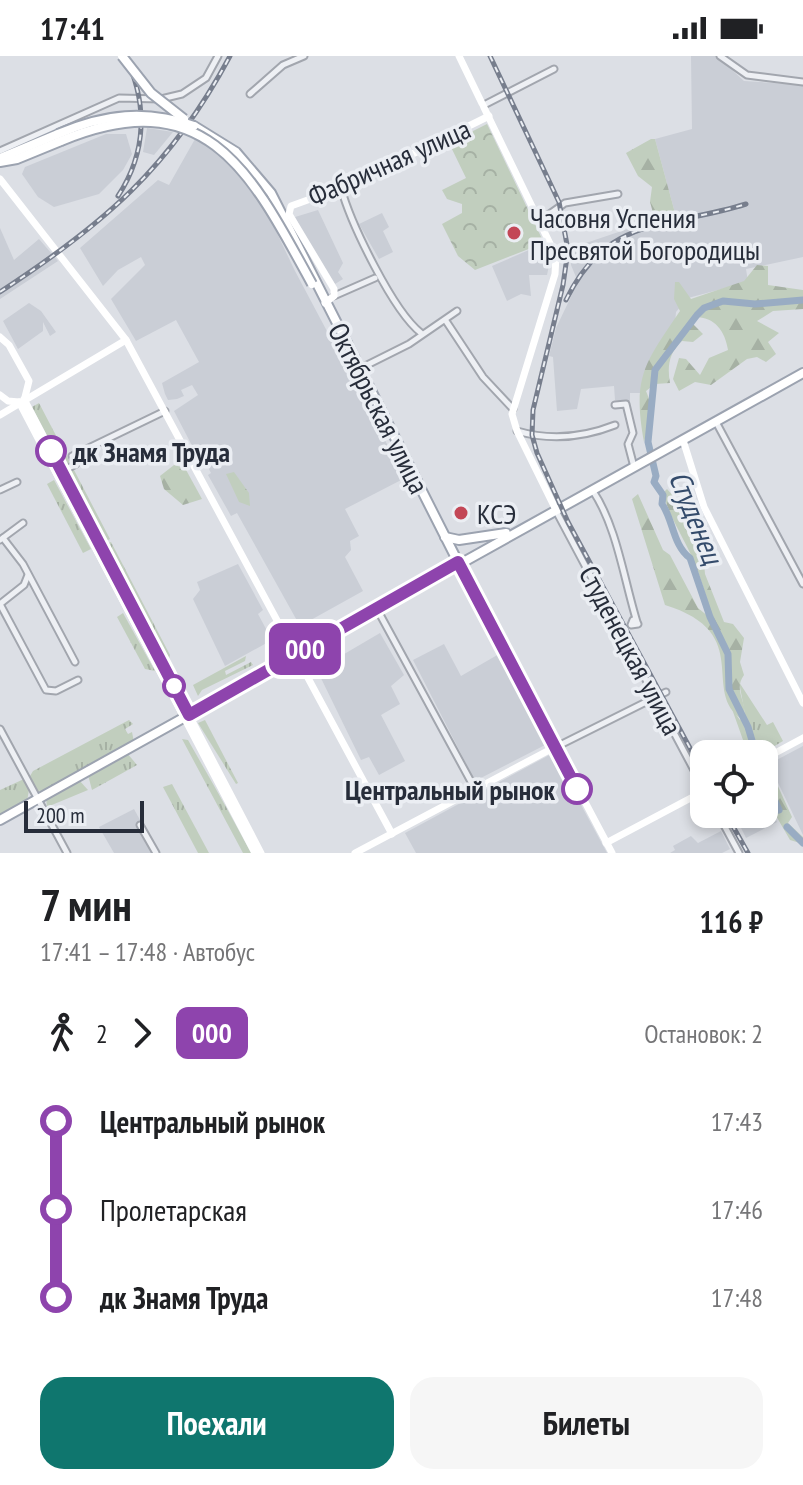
<!DOCTYPE html>
<html lang="ru">
<head>
<meta charset="utf-8">
<style>
	:root { --surface:#fff; --page:#f6f6f6; --text:#202124; --muted:#757577; --accent:#0f766e }
	body { margin:0; font-family:"PT Sans Narrow",sans-serif; background:var(--page); color:var(--text); height:100vh; display:flex; flex-direction:column; font-size:30px; white-space:nowrap }
	* { box-sizing:border-box; margin:0 }
	p { font-size:26px; color:var(--muted) }
	.icon { flex:none; width:44px; height:44px; fill:none; stroke:currentColor; stroke-width:2; stroke-linecap:round; stroke-linejoin:round }
	.map { position:relative; height:797px; overflow:hidden }
	.panel { display:flex; flex-direction:column; background:var(--surface); flex:1 }
	.panel>* { flex:none }
	.badge { padding:0 16px; border-radius:12px; font-size:28px; line-height:52px }
	.tools { position:absolute; left:690px; top:684px; display:grid; gap:16px }
	.tools a { display:grid; place-items:center; width:88px; height:88px; border-radius:16px; background:var(--surface); box-shadow:0 4px 12px #0003; font-size:40px }
	.scale { position:absolute; left:24px; bottom:20px; width:120px; box-sizing:border-box; padding-left:8px; border:4px solid #272d3a; border-top:0; font-size:22px; line-height:28px; white-space:nowrap; color:#272d3a; -webkit-text-stroke:6px #ebeef3; paint-order:stroke }
	.map>.badge { position:absolute; translate:-50% -50%; box-shadow:0 0 0 4px #fff }
	.legs { display:flex; align-items:center; gap:12px; height:88px; padding:0 40px; font-size:26px }
	.legs p { margin-inline-start:auto }
	.head { display:flex; align-items:center; justify-content:space-between; height:136px; padding:0 40px }
	h1 { font-size:44px; font-weight:700; line-height:60px }
	.button { display:flex; gap:16px; margin-top:auto; padding:16px 40px }
	.button a { flex:1; height:92px; border-radius:24px; background:var(--accent); color:#fff; font-size:32px; font-weight:700; line-height:92px; text-align:center }
	.button a+a { background:var(--page); color:var(--text) }
	ul { padding:0 40px; list-style:none }
	li { display:flex; align-items:center; gap:28px; height:88px; font-size:30px }
	li i { display:grid; place-items:center; width:12px; height:100%; margin:0 10px; background:currentColor }
	li i::after { content:''; width:20px; height:20px; margin:-10px; border:6px solid; border-radius:50%; background:var(--surface) }
	li p { margin-inline-start:auto }
	li:first-child i { background:linear-gradient(#0000 50%,currentColor 0) }
	li:last-child i { background:linear-gradient(currentColor 50%,#0000 0) }
	.status { display:flex; justify-content:space-between; align-items:center; height:56px; padding:0 40px; background:var(--surface); direction:ltr }
	.status svg { height:22px; fill:currentColor }
	.map>svg:first-child { display:block }
	.built { fill:#caced6 }
	.grass { fill:url(#grass-tufts) }
	.forest { fill:url(#forest-firs) }
	.park { fill:url(#park-crowns) }
	.lines { fill:none; stroke-linecap:round; stroke-linejoin:round }
	.river { stroke:#99acc3; stroke-width:7 }
	.street-casing { stroke:#a2a6ae; stroke-width:9 }
	.primary-casing { stroke:#9ca3b0; stroke-width:12 }
	.street { stroke:#eef0f4; stroke-width:5 }
	.secondary { stroke:#fff; stroke-width:7 }
	.primary { stroke:#fff; stroke-width:8 }
	.rail-casing { stroke:#777e8d; stroke-width:5 }
	.rail { stroke:#ebeef3; stroke-width:2; stroke-dasharray:6; stroke-linecap:butt }
	.primary-bridge-casing { stroke:#9ca3b0; stroke-width:12; stroke-linecap:butt }
	.primary-bridge { stroke:#fff; stroke-width:8 }
	.line-1-casing { stroke:#fff; stroke-width:18 }
	.line-1 { stroke:#8e44ad; stroke-width:12 }
	.poi-dot { fill:#c34756; stroke:#ebeef3; stroke-width:3 }
	.stop-1-dot { fill:#fff; stroke:#8e44ad; stroke-width:4 }
	.labels { text-anchor:middle; dominant-baseline:central; stroke-width:7; stroke-linejoin:round; paint-order:stroke }
	.street-label { font-size:28px; fill:#272d3a; stroke:#ebeef3 }
	.poi-label { font-size:28px; fill:#272d3a; stroke:#ebeef3; text-anchor:start }
	.stop-label { font-size:28px; font-weight:bold; fill:#272d3a; stroke:#ebeef3; text-anchor:start }
	.water-label { font-size:30px; font-style:italic; fill:#344b6b; stroke:#ebeef3 }
</style>
</head>
<body>
<div class="status"><b>17:41</b><svg viewBox="0 0 49 12"><path d="M0 12V9h3v3zM5 12V6h3v6zM10 12V3h3v9zM15 12V0h3v12zM26 1h20v11H26zM47 4h2v5h-2z"/></svg></div>
<div class="map">
<svg width="803" height="797" viewBox="0 0 803 797">
	<defs>
		<pattern id="grass-tufts" width="24" height="20" patternUnits="userSpaceOnUse" patternTransform="scale(2)"><rect width="24" height="20" fill="#c1cebe"/><path d="M3 7l-1-3M5 7V3M7 7l1-3M15 17l-1-3M17 17v-4M19 17l1-3" fill="none" stroke="#a6b1a4"/></pattern>
		<pattern id="forest-firs" width="22" height="20" patternUnits="userSpaceOnUse" patternTransform="scale(2)"><rect width="22" height="20" fill="#c1cebe"/><path d="M5 1l3.5 6h-7zM16 11l3.5 6h-7z" fill="#a6b1a4"/></pattern>
		<pattern id="park-crowns" width="20" height="18" patternUnits="userSpaceOnUse" patternTransform="scale(2)"><rect width="20" height="18" fill="#c1cebe"/><path d="M2 6a3 3 0 1 1 6 0M12 15a3 3 0 1 1 6 0" fill="none" stroke="#a6b1a4"/></pattern>
	</defs>
	<rect width="100%" height="100%" fill="#dcdfe5"/>
	<g class="built">
		<polygon points="691,0 717,0 744,25 803,29 803,201 746,213 748,226 688,242 676,256 675,268 645,337 630,337 630,345 615,344 614,330 581,333 577,353 557,355 553,301 549,300 556,272 578,226 571,209 571,192 675,157 655,83 692,73"/>
		<polygon points="147,72 173,76 154,99 143,96"/>
		<polygon points="106,78 126,78 132,98 123,114 99,138 54,151 38,141 22,118 25,111"/>
		<polygon points="195,83 220,98 241,118 265,152 295,215 405,422 345,453 359,480 350,485 351,494 345,501 363,535 300,570 237,457 231,460 208,419 211,417 204,404 200,405 174,355 198,339 192,329 181,334 184,340 177,343 168,344 165,338 162,327 199,306 176,264 136,285 111,243 145,209 141,201 118,214 103,230 80,192 158,124 169,129"/>
		<polygon points="318,154 343,207 338,216 343,223 335,228 315,200 295,161"/>
		<polygon points="382,157 389,171 383,175 393,196 379,203 359,168"/>
		<polygon points="0,172 14,204 39,183 58,205 0,243"/>
		<polygon points="545,187 551,200 547,219 529,219 531,240 521,238 507,245 492,210"/>
		<polygon points="29,247 41,255 56,276 50,280 43,266 43,275 18,293 3,265"/>
		<polygon points="238,508 263,554 258,558 272,584 225,610 193,543 200,534 197,526"/>
		<polygon points="380,577 404,619 391,630 400,648 381,659 405,705 379,719 369,701 361,704 317,614"/>
		<polygon points="444,588 461,620 499,598 547,688 475,725 413,604"/>
		<polygon points="803,690 803,779 769,708"/>
		<polygon points="553,697 607,797 416,797 405,777"/>
		<polygon points="764,741 777,766 746,782 734,758 764,758"/>
		<polygon points="134,753 158,797 114,797 99,771"/>
		<polygon points="721,775 730,793 722,797 670,797 675,794 673,790 691,780 698,787"/>
	</g>
	<g class="grass">
		<polygon points="39,347 110,483 103,487 57,400 57,390 51,387 32,351"/>
		<polygon points="54,424 91,493 83,497 47,428"/>
		<polygon points="111,486 170,599 168,608 104,489"/>
		<polygon points="123,557 155,615 145,613 117,561"/>
		<polygon points="287,596 287,599 203,647 201,643"/>
		<polygon points="246,600 245,605 225,615 226,619 251,606 253,609 202,634 198,640 193,629"/>
		<polygon points="739,626 767,669 773,666 783,685 761,698 748,698 732,653 740,664 745,658"/>
		<polygon points="129,664 133,668 125,673 128,678 132,676 134,686 48,734 38,735 30,720 33,715"/>
		<polygon points="205,664 238,727 236,728 198,667"/>
		<path d="M182,683L188,684C209,721 231,759 251,797H243Z"/>
		<polygon points="127,697 137,709 92,734 88,719"/>
		<polygon points="24,723 29,734 27,745 0,760 0,734"/>
		<polygon points="79,724 88,734 47,751 46,742"/>
		<polygon points="172,728 209,797 198,797 163,731"/>
	</g>
	<g class="forest">
		<polygon points="651,83 655,83 675,157 655,164 650,146 652,131 638,120 626,97"/>
		<path d="M757,209L768,210V229L803,234V253L773,255L757,265L779,277L768,286L776,298L766,306L757,301L747,303L711,329L695,326L679,335L673,323L679,302L686,303L700,319L709,302L728,294C725,275 715,261 695,261L693,268L703,278L693,286L682,285C669,296 667,311 670,327L655,328L646,335L653,353L644,386C632,320 645,307 680,255L674,243L675,226H679L691,243L744,225Z"/>
		<polygon points="174,409 185,412 202,443 183,449 164,433 160,420"/>
		<polygon points="234,416 249,437 250,450 239,446 226,418"/>
		<path d="M667,433L676,443L692,487L703,495L705,518L724,566L733,568L744,582L740,606L744,619C732,635 750,649 743,664C699,636 756,577 665,549L632,443L638,438L663,494L670,499L698,552L709,561L711,556C705,538 700,518 692,501C682,479 669,460 663,437Z"/>
		<polygon points="766,713 771,715 792,761 788,767 803,781 803,788 790,784 764,739"/>
	</g>
	<polygon class="park" points="487,68 544,187 475,214 458,200 442,168 462,157 462,148 447,143 442,134 466,122 449,87"/>
	<g class="lines">
		<g class="river">
			<path d="M756,698L748,671L729,633L728,598L710,561L690,502C673,490 673,463 662,448L663,439L654,426L656,420L648,386L655,314L697,259L704,252L723,245L755,248L803,244"/>
			<polyline points="764,720 779,754"/>
			<polyline points="787,771 803,787"/>
		</g>
		<g class="street-casing">
			<g id="street">
				<polyline points="720,0 747,19 803,26"/>
				<polyline points="250,38 283,9 304,0"/>
				<polyline points="484,49 554,13"/>
				<polyline points="0,95 119,42 161,43 182,38 206,22 218,0"/>
				<path d="M341,132C351,168 393,255 421,277"/>
				<polyline points="541,164 565,147 618,138"/>
				<polyline points="334,240 375,222"/>
				<polyline points="446,265 483,321 513,353"/>
				<polyline points="359,313 409,288 457,255"/>
				<polyline points="615,349 626,348 633,377 628,388 634,411"/>
				<polyline points="716,366 803,528"/>
				<path d="M517,375C551,385 582,382 615,369"/>
				<polyline points="61,416 76,408 72,400 165,355"/>
				<polyline points="0,434 17,426"/>
				<path d="M593,435C617,471 624,524 637,566L638,568L631,569L633,564L637,566"/>
				<polyline points="556,455 704,733"/>
				<polyline points="3,482 23,508 75,606"/>
				<polyline points="0,484 23,467"/>
				<polyline points="0,548 46,634 56,635 78,624"/>
				<polyline points="0,548 24,529 28,519"/>
				<polyline points="377,553 475,733"/>
				<polyline points="0,673 67,797"/>
				<polyline points="556,691 666,636"/>
				<polyline points="718,758 739,797"/>
				<polyline points="140,769 156,797"/>
			</g>
		</g>
		<g class="primary-casing">
			<g id="primary">
				<polyline points="194,70 236,96 271,137 458,506"/>
				<polyline points="0,102 58,78"/>
				<polyline points="0,106 17,103 61,85"/>
				<polyline points="445,481 459,484 506,477"/>
				<polyline points="0,764 803,317"/>
			</g>
		</g>
		<use href="#street" class="street"/>
		<g class="secondary">
			<polyline points="459,0 556,200 555,218 512,358 517,375 556,454"/>
			<polyline points="0,123 126,284 392,778"/>
			<polyline points="325,247 334,240 334,233 289,158 291,150 352,128 489,60"/>
			<polyline points="0,281 9,289 29,325 25,341"/>
			<polyline points="0,339 8,345 19,346"/>
			<polyline points="24,343 261,797"/>
			<polyline points="19,346 255,797"/>
			<polyline points="0,359 126,284"/>
			<polyline points="683,384 704,451 803,647"/>
			<polyline points="458,506 612,797"/>
			<polyline points="764,703 803,682"/>
			<polyline points="606,787 704,735"/>
			<polyline points="355,797 555,691"/>
		</g>
		<use href="#primary" class="primary"/>
		<g class="rail-casing">
			<g id="rail">
				<polyline points="490,0 559,146 568,194 563,229 533,354 532,379 537,397 568,466 704,718"/>
				<path d="M118,140C147,96 148,47 125,0"/>
				<path d="M0,236C104,168 170,112 230,0"/>
				<path d="M566,244C608,158 667,173 746,148"/>
				<polyline points="726,758 748,797"/>
			</g>
		</g>
		<use href="#rail" class="rail"/>
		<g class="primary-bridge-casing">
			<g id="primary-bridge">
				<polyline points="122,0 151,37 184,63"/>
				<path d="M58,78C104,58 146,53 194,70"/>
				<path d="M61,85C207,24 252,118 312,228"/>
			</g>
		</g>
		<use href="#primary-bridge" class="primary-bridge"/>
	</g>
	<g class="lines">
		<g class="line-1-casing">
			<polyline id="line-1" points="51,395 189,659 458,506 577,733"/>
		</g>
		<use href="#line-1" class="line-1"/>
	</g>
	<g class="poi-dot">
		<circle cx="514" cy="177" r="8"/>
		<circle cx="461" cy="457" r="8"/>
	</g>
	<g class="stop-1-dot">
		<circle cx="51" cy="395" r="14"/>
		<circle cx="174" cy="630" r="10"/>
		<circle cx="577" cy="733" r="14"/>
	</g>
	<g class="labels">
		<g class="street-label">
			<text transform="translate(389 106) rotate(-24)">Фабричная улица</text>
			<text transform="translate(379 352) rotate(63)">Октябрьская улица</text>
			<text transform="translate(631 594) rotate(62)">Студенецкая улица</text>
		</g>
		<g class="poi-label">
			<text x="530" y="161">Часовня Успения<tspan x="530" dy="32">Пресвятой Богородицы</tspan></text>
			<text x="477" y="457">КСЭ</text>
		</g>
		<g class="stop-label">
			<text x="73" y="395">дк Знамя Труда</text>
			<text x="555" y="733" text-anchor="end">Центральный рынок</text>
		</g>
		<g class="water-label">
			<text transform="translate(697 461) rotate(68)">Студенец</text>
		</g>
	</g>
</svg>
<div class="tools">
<a><svg class="icon" aria-label="locate" viewBox="0 0 24 24"><circle cx="12" cy="12" r="6"/><path d="M12 2v4M12 18v4M2 12h4M18 12h4"/></svg></a>
</div>
<div class="scale">200 m</div>
<b class="badge" style="left:305px;top:593px;background:#8e44ad;color:#fff">000</b>
</div>
<section class="panel">
<div class="head"><div><h1>7 мин</h1><p>17:41 – 17:48 · Автобус</p></div><b>116 ₽</b></div>
<div class="legs"><svg class="icon" aria-label="walk" viewBox="0 0 24 24"><circle cx="13" cy="4" r="2"/><path d="M13 8l-2 6 4 7M11 14l-3 7M7 12l3-4h3l4 4"/></svg>2<svg class="icon" aria-label="forward" viewBox="0 0 24 24"><path d="M9 5l7 7-7 7"/></svg><b class="badge" style="background:#8e44ad;color:#fff">000</b><p>Остановок: 2</p></div>
<ul>
<li><i style="color:#8e44ad"></i><b>Центральный рынок</b><p>17:43</p></li>
<li><i style="color:#8e44ad"></i><span>Пролетарская</span><p>17:46</p></li>
<li><i style="color:#8e44ad"></i><b>дк Знамя Труда</b><p>17:48</p></li>
</ul>
<div class="button"><a>Поехали</a><a>Билеты</a></div>
</section>
</body>
</html>
